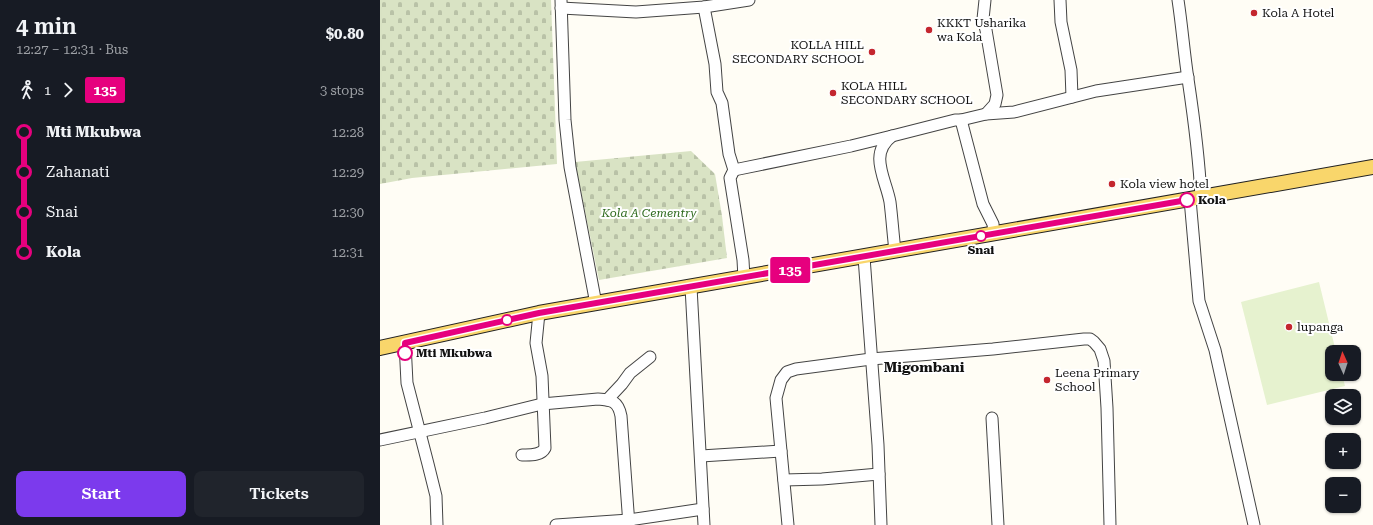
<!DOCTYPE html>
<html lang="en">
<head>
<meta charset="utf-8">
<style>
	:root { --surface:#171b24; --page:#20242c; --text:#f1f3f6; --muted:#9ea1a6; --accent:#7c3aed }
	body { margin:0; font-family:"Roboto Serif",serif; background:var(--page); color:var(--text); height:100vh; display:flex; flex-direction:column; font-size:15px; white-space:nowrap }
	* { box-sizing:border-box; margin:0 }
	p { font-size:13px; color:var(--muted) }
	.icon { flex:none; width:22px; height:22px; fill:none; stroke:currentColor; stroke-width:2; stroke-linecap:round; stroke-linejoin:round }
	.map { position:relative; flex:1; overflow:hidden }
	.sheet { display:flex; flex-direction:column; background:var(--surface); width:380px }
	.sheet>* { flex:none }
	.badge { padding:0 8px; border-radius:3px; font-size:14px; line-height:26px }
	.needle { width:26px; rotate:357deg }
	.fabs { position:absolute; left:945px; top:345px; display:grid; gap:8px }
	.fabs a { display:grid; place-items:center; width:36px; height:36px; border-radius:8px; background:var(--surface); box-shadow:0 1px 3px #0004; font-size:20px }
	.map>.badge { position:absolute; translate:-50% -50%; box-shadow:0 0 0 2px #fff }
	.legs { display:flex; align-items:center; gap:6px; height:44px; padding:0 16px; font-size:13px }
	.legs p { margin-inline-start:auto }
	.headline { display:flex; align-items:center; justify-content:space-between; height:68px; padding:0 16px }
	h1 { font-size:22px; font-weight:600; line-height:30px }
	.action { display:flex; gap:8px; margin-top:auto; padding:8px 16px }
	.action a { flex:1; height:46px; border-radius:8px; background:var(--accent); color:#fff; font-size:16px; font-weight:600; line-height:46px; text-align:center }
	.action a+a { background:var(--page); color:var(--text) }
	ul { padding:0 16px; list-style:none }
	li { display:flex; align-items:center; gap:14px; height:40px; font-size:15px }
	li i { display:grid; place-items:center; width:6px; height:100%; margin:0 5px; background:currentColor }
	li i::after { content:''; width:10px; height:10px; margin:-5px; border:3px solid; border-radius:50%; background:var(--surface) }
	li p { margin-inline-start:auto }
	li:first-child i { background:linear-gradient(#0000 50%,currentColor 0) }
	li:last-child i { background:linear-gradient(currentColor 50%,#0000 0) }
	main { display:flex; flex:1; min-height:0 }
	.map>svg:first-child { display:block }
	.cemetery { fill:url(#cemetery-stones) }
	.pitch { fill:#e6f2cf }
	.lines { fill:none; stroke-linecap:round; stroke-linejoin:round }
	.minor-casing { stroke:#444; stroke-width:13 }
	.major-casing { stroke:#222; stroke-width:16 }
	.minor { stroke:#fff; stroke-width:11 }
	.major { stroke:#f9d66b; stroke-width:14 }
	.line-1-casing { stroke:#fff; stroke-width:9 }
	.line-1 { stroke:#e6007e; stroke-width:6 }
	.poi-dot { fill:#c4262e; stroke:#fff; stroke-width:1.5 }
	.stop-1-dot { fill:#fff; stroke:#e6007e; stroke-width:2 }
	.labels { text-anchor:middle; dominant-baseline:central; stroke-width:4; stroke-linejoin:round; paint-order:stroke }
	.poi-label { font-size:12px; fill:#111; stroke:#fff; text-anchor:start }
	.stop-label { font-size:12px; font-weight:bold; fill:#111; stroke:#fff; text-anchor:start }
	.park-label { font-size:12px; font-style:italic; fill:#2f6b1f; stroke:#fff }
	.quarter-label { font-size:14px; font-weight:bold; fill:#111; stroke:#fff }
</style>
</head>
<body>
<main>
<section class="sheet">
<div class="headline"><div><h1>4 min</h1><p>12:27 – 12:31 · Bus</p></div><b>$0.80</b></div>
<div class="legs"><svg class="icon" aria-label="walk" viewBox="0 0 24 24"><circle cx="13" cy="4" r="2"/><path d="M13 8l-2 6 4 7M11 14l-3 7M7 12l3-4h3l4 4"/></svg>1<svg class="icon" aria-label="forward" viewBox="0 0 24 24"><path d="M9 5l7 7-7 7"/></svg><b class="badge" style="background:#e6007e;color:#fff">135</b><p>3 stops</p></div>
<ul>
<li><i style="color:#e6007e"></i><b>Mti Mkubwa</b><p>12:28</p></li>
<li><i style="color:#e6007e"></i><span>Zahanati</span><p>12:29</p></li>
<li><i style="color:#e6007e"></i><span>Snai</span><p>12:30</p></li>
<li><i style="color:#e6007e"></i><b>Kola</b><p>12:31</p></li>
</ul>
<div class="action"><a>Start</a><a>Tickets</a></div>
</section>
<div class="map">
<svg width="993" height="525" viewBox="0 0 993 525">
	<defs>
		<pattern id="cemetery-stones" width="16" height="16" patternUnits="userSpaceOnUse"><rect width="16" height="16" fill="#d9e3c4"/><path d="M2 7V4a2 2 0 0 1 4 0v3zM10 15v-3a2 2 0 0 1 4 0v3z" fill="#b9c2a7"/></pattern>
	</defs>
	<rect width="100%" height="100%" fill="#fffdf5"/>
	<g class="cemetery">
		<polygon points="0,0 171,0 177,164 32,178 0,184"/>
		<polygon points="311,151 335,174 342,216 347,258 219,280 195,162"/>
	</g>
	<polygon class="pitch" points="939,282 956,352 952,352 952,374 962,374 965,386 887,405 861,302"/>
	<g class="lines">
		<g class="minor-casing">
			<g id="minor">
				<polyline points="181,0 185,120 190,167 216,304"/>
				<polyline points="605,0 603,19 606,30 617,95 615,104 606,114"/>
				<polyline points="680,0 681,22 691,70 692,97"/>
				<path d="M798,0C802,26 804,53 808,79C814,119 819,156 821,197"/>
				<polyline points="324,7 335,64 337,92 342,103 349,154 354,170 350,178 363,260 364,278"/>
				<polyline points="181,8 256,12 324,7 369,0"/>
				<polyline points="581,120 603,204 613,224 614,234"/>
				<polyline points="354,170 471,146 512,136"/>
				<polyline points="810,199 819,301 835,350 874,525"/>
				<path d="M515,251C513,234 512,218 510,202C506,179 488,154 512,136L575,120H581L606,114L634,112L716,91L808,77"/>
				<polyline points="484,257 498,445 501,525"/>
				<polyline points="311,287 324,525"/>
				<polyline points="25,343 27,383 48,464 56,496 57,525"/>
				<polyline points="227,400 242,384 250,373 270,357"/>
				<polyline points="612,418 618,525"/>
				<path d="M0,440L105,418L162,404L218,399C232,400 238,401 241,416L249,525"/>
				<path d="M142,455C150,455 161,456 165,448L162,376L156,343L159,313"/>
				<polyline points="321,456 401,451"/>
				<polyline points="404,480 442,479 499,474"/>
				<polyline points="176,525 249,520 323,509"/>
				<polyline points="408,525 396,398 401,380 407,372 416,369 491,359 613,349 704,339 710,339 714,342 720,349 724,361 727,408 730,525"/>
			</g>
		</g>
		<g class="major-casing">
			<polyline id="major" points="0,348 159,313 993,167"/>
		</g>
		<use href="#minor" class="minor"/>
		<use href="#major" class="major"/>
	</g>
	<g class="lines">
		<g class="line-1-casing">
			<polyline id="line-1" points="25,353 25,343 159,313 807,200"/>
		</g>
		<use href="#line-1" class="line-1"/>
	</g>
	<g class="poi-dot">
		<circle cx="874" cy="13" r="4"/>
		<circle cx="549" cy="30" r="4"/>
		<circle cx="492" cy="52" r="4"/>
		<circle cx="453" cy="93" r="4"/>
		<circle cx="732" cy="184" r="4"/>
		<circle cx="909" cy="327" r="4"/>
		<circle cx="667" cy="380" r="4"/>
	</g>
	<g class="stop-1-dot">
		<circle cx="807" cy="200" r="7"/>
		<circle cx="601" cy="236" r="5"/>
		<circle cx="127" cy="320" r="5"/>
		<circle cx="25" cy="353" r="7"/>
	</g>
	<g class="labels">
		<g class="poi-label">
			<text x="882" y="13">Kola A Hotel</text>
			<text x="557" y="23">KKKT Usharika<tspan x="557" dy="14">wa Kola</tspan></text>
			<text x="484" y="45" text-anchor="end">KOLLA HILL<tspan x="484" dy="14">SECONDARY SCHOOL</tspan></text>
			<text x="461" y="86">KOLA HILL<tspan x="461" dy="14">SECONDARY SCHOOL</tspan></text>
			<text x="740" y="184">Kola view hotel</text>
			<text x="917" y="327">lupanga</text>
			<text x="675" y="373">Leena Primary<tspan x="675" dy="14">School</tspan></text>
		</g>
		<g class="stop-label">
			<text x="818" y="200">Kola</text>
			<text x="601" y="250" text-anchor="middle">Snai</text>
			<text x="36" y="353">Mti Mkubwa</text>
		</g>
		<g class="park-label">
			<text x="269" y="213">Kola A Cementry</text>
		</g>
		<g class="quarter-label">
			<text x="544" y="367">Migombani</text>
		</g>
	</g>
</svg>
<div class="fabs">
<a><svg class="needle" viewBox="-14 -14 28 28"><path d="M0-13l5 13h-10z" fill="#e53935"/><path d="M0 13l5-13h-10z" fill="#9ea1a6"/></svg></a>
<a><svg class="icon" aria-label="layers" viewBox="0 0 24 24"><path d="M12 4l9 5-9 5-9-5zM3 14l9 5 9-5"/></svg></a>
<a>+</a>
<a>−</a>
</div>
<b class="badge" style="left:410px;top:270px;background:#e6007e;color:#fff">135</b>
</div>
</main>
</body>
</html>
